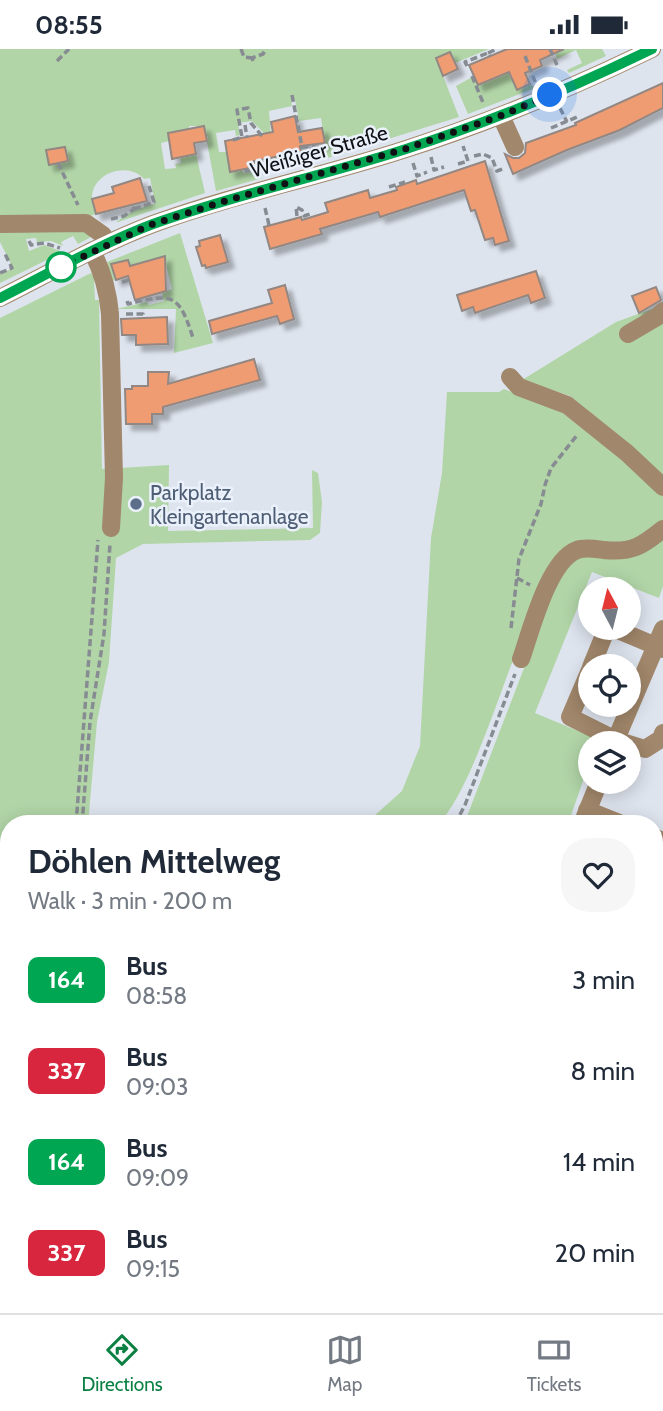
<!DOCTYPE html>
<html lang="en">
<head>
<meta charset="utf-8">
<style>
	:root { --surface:#fff; --page:#f6f6f7; --text:#1f2937; --muted:#747a83; --line:#e0e1e3; --accent:#0b8043 }
	body { margin:0; font-family:Cabin,sans-serif; background:var(--page); color:var(--text); height:100vh; display:flex; flex-direction:column; font-size:26px; white-space:nowrap }
	* { box-sizing:border-box; margin:0 }
	p { font-size:23px; color:var(--muted) }
	.icon { flex:none; width:38px; height:38px; fill:none; stroke:currentColor; stroke-width:2; stroke-linecap:round; stroke-linejoin:round }
	.map { position:relative; flex:1; overflow:hidden }
	.panel { position:absolute; left:0px; top:766px; width:663px; height:499px; display:flex; flex-direction:column; background:var(--surface); border-radius:28px 28px 0 0; box-shadow:0 4px 18px #0003 }
	.panel>* { flex:none }
	.badge { padding:0 14px; border-radius:10px; font-size:24px; line-height:46px }
	.needle { width:46px; rotate:353deg }
	.tools { position:absolute; left:578px; top:528px; display:grid; gap:14px }
	.tools a { display:grid; place-items:center; width:63px; height:63px; border-radius:50%; background:var(--surface); box-shadow:0 4px 18px #0003; font-size:35px }
	.you { position:absolute; width:35px; height:35px; margin:-18px; border:5px solid #fff; border-radius:50%; background:#1a73e8; box-shadow:0 0 0 10px #1a73e833 }
	.map>.badge { position:absolute; translate:-50% -50%; box-shadow:0 0 0 4px #fff }
	.round { display:grid; place-items:center; flex:none; width:74px; height:74px; border-radius:28px; background:var(--page) }
	.head { display:flex; align-items:center; justify-content:space-between; height:119px; padding:0 28px }
	h1 { font-size:33px; font-weight:800; line-height:52px }
	ul { padding:0; list-style:none }
	li { display:flex; align-items:center; gap:21px; height:91px; padding:0 28px }
	li div { flex:1 }
	li b { display:block; font-size:26px }
	li em { font-style:normal }
	li .badge { min-width:77px; font-weight:700; text-align:center }
	.status { display:flex; justify-content:space-between; align-items:center; height:49px; padding:0 35px; background:var(--surface); direction:ltr }
	.status svg { height:19px; fill:currentColor }
	.tab-bar { display:flex; justify-content:space-around; align-items:center; height:98px; border-top:2px solid var(--line); background:var(--surface); font-size:19px; color:var(--muted) }
	.tab-bar a { display:grid; justify-items:center; gap:4px }
	.tab-bar .current { color:var(--accent) }
	.map>svg:first-child { display:block }
	.green { fill:#b1d5a7 }
	.water { fill:#55d8e5 }
	.building { fill:#ef9c72; stroke:#928782; stroke-width:2; filter:url(#shadow) }
	.lines { fill:none; stroke-linecap:round; stroke-linejoin:round }
	.path { stroke:#878b92; stroke-width:3.5; stroke-dasharray:7 3.5; stroke-linecap:butt }
	.minor { stroke:#a1876b; stroke-width:18 }
	.line-casing { stroke:#fff; stroke-width:16 }
	.line { stroke:#00a651; stroke-width:10 }
	.walk { stroke:#0f1115; stroke-width:7; stroke-dasharray:0 12.6 }
	.stop-dot { fill:#fff; stroke:#00a651; stroke-width:3.5 }
	.service-dot { fill:#5c6f8a; stroke:#ebf1fb; stroke-width:2.5 }
	.labels { text-anchor:middle; dominant-baseline:central; stroke-width:5; stroke-linejoin:round; paint-order:stroke }
	.street-label { font-size:21px; fill:#0f1115; stroke:#ebf1fb }
	.service-label { font-size:21px; fill:#4e5e75; stroke:#ebf1fb; text-anchor:start }
</style>
</head>
<body>
<div class="status"><b>08:55</b><svg viewBox="0 0 49 12"><path d="M0 12V9h3v3zM5 12V6h3v6zM10 12V3h3v9zM15 12V0h3v12zM26 1h20v11H26zM47 4h2v5h-2z"/></svg></div>
<div class="map">
<svg width="663" height="1264" viewBox="0 0 663 1264">
	<defs>
		<filter id="shadow"><feDropShadow dx="6" dy="6" stdDeviation="2" flood-color="#0004"/></filter>
	</defs>
	<rect width="100%" height="100%" fill="#dee4ee"/>
	<g class="green">
		<path d="M0,0H489L455,14L450,3L436,9L459,68L327,109L321,69L299,72L295,51H291L292,57L269,62L271,87L301,103V101L308,100L312,113L274,124L266,86L252,72L238,74L240,86L236,87L235,81L216,84L219,103H227L244,124L257,122L262,129L216,142L204,77H189V80L168,84L169,92L161,94L165,120L176,119L175,115L181,114L180,108L196,105L205,144L118,173H116L133,162L155,154L150,129L144,130C128,112 92,124 92,149C92,154 95,160 96,165L87,168L0,170Z"/>
		<polygon points="564,0 602,0 606,7 569,24 567,21 582,14 576,1 557,10 555,4"/>
		<polygon points="513,21 517,40 530,35 535,39 468,65 456,37 474,27 478,36"/>
		<polygon points="0,178 91,182 91,188 78,195 73,187 61,193 63,197 51,192 37,193 36,189 26,190 29,202 44,196 63,203 0,234 0,225 13,219 0,193"/>
		<polygon points="180,184 213,294 174,304 176,260 116,260 147,253 149,256 164,252 162,244 172,240 164,208 130,217 128,211 111,215 115,231 112,232 107,213"/>
		<polygon points="91,224 94,229 95,251 99,251 102,420 169,416 168,482 313,479 312,421 318,424 322,453 320,484 310,491 143,495 116,509 109,613 97,673 88,775 9,775 9,993 0,992 0,269"/>
		<polygon points="663,256 663,428 570,347 522,331 616,273"/>
		<path d="M504,340L560,362L645,428L663,447V537L659,549L592,523L535,664L597,690L596,695H590V712L568,775H464L526,614L514,609C497,651 468,746 438,775H365L402,742L420,697L431,489L442,424L447,343H499Z"/>
	</g>
	<polygon class="water" points="0,1045 9,1046 9,1256 283,1257 282,1264 0,1264"/>
	<g class="building">
		<polygon points="507,0 564,0 540,11 542,17 525,24 530,35 517,41 509,23 478,36 469,16"/>
		<polygon points="450,3 458,20 443,27 436,9"/>
		<polygon points="663,34 663,59 620,81 567,101 513,125 505,105 513,109 519,109 525,104 526,94 576,76 575,74"/>
		<polygon points="295,67 298,83 322,79 325,94 300,97 301,103 254,112 255,118 230,123 225,92 273,83 271,73"/>
		<polygon points="204,77 207,92 194,94 196,105 172,110 168,84"/>
		<polygon points="65,98 68,112 49,116 46,101"/>
		<polygon points="485,112 509,192 495,196 493,189 485,191 475,161 471,162 464,141 380,168 378,163 320,180 322,185 270,200 264,178 301,168 302,171 328,163 325,154 368,141 370,149 397,141 396,138 416,131 417,135"/>
		<polygon points="140,129 147,152 96,165 92,150 114,144 112,138"/>
		<polygon points="220,186 228,213 206,219 205,216 202,217 196,198 200,197 199,192"/>
		<polygon points="165,207 166,242 135,251 128,227 116,231 111,215 128,211 130,217"/>
		<polygon points="536,222 545,249 531,254 528,246 475,264 473,258 462,262 457,246"/>
		<polygon points="285,236 294,270 280,275 277,267 212,285 209,272 272,254 268,241"/>
		<polygon points="656,238 661,251 639,264 632,247"/>
		<polygon points="167,268 168,295 136,296 136,286 122,286 121,270"/>
		<polygon points="254,310 260,331 163,358 163,365 152,365 152,375 126,375 125,340 132,340 132,337 148,337 148,323 169,323 168,335"/>
	</g>
	<g class="lines">
		<g class="path">
			<polyline points="241,0 244,8 252,9"/>
			<polyline points="550,0 557,16"/>
			<polyline points="488,4 497,0"/>
			<polyline points="525,7 536,35"/>
			<polyline points="57,12 69,0"/>
			<polyline points="253,12 252,9 263,5 266,0"/>
			<polyline points="467,17 465,13 488,4 490,7"/>
			<polyline points="472,27 484,56"/>
			<polyline points="292,46 302,98 316,97"/>
			<polyline points="560,59 567,73"/>
			<polyline points="245,76 247,89"/>
			<polyline points="551,79 577,68"/>
			<polyline points="233,91 242,88 237,61 248,59 251,74 262,87"/>
			<polyline points="474,107 483,105 492,109 497,122 505,119"/>
			<polyline points="431,108 434,121 444,118"/>
			<polyline points="58,114 78,156"/>
			<polyline points="413,114 417,127 427,123"/>
			<polyline points="458,115 468,112 463,97"/>
			<polyline points="246,120 246,122 266,119"/>
			<polyline points="389,138 405,133"/>
			<polyline points="265,159 269,176"/>
			<polyline points="134,160 154,153 149,137"/>
			<polyline points="297,167 296,158 302,161 304,167 310,165"/>
			<polyline points="111,170 124,167 134,160 133,157"/>
			<polyline points="29,192 31,196 44,194 60,199"/>
			<polyline points="0,224 12,219 5,205"/>
			<polyline points="122,233 129,231"/>
			<path d="M127,252L128,255C172,244 179,244 193,289"/>
			<polyline points="126,265 143,265 143,268"/>
			<polyline points="517,529 530,536"/>
			<polyline points="511,579 519,510 541,455 545,436 551,419 578,385"/>
			<polyline points="76,775 98,491"/>
			<polyline points="82,775 90,673 104,585 110,495"/>
			<polyline points="455,775 465,756 515,625"/>
			<polyline points="0,914 9,914"/>
			<polyline points="0,961 9,962"/>
			<polyline points="0,1007 9,1008"/>
			<polyline points="319,1264 320,1256"/>
		</g>
		<g class="minor">
			<polyline points="501,67 515,98"/>
			<polyline points="0,175 86,174 103,186 107,195"/>
			<path d="M92,202C103,223 108,242 110,265L114,429L111,479"/>
			<path d="M0,249C50,224 100,195 153,175C235,145 323,127 406,100C490,73 572,39 652,0"/>
			<polyline points="628,285 657,268 663,262"/>
			<polyline points="510,328 519,338 567,356 627,404 663,438"/>
			<polyline points="613,579 663,600"/>
			<path d="M521,610C531,582 548,512 577,501C585,498 596,500 604,501C632,504 642,497 663,480"/>
			<polyline points="591,618 607,579"/>
			<polyline points="590,621 570,668 616,691 645,700 661,690 663,684"/>
			<polyline points="614,695 663,580"/>
			<polyline points="587,761 622,775"/>
			<polyline points="582,775 599,733"/>
			<polyline points="654,789 658,790"/>
			<polyline points="654,1065 663,1058"/>
			<polyline points="633,1256 635,1264"/>
			<polyline points="356,1264 358,1256"/>
			<polyline points="461,1264 463,1256"/>
		</g>
	</g>
	<g class="lines">
		<g class="line-casing">
			<path id="line" d="M0,249C50,224 100,195 153,175C236,145 323,127 406,100C490,73 572,39 652,0"/>
		</g>
		<use href="#line" class="line"/>
		<polyline class="walk" points="61,218 150,176 222,153 405,100 500,67 550,46"/>
	</g>
	<circle class="stop-dot" cx="61" cy="218" r="14"/>
	<circle class="service-dot" cx="136" cy="455" r="7"/>
	<g class="labels">
		<g class="street-label">
			<text transform="translate(319 102) rotate(-16)">Weißiger Straße</text>
		</g>
		<g class="service-label">
			<text x="150" y="443">Parkplatz<tspan x="150" dy="24">Kleingartenanlage</tspan></text>
		</g>
	</g>
</svg>
<div class="tools">
<a><svg class="needle" viewBox="-14 -14 28 28"><path d="M0-13l5 13h-10z" fill="#e53935"/><path d="M0 13l5-13h-10z" fill="#747a83"/></svg></a>
<a><svg class="icon" aria-label="locate" viewBox="0 0 24 24"><circle cx="12" cy="12" r="6"/><path d="M12 2v4M12 18v4M2 12h4M18 12h4"/></svg></a>
<a><svg class="icon" aria-label="layers" viewBox="0 0 24 24"><path d="M12 4l9 5-9 5-9-5zM3 14l9 5 9-5"/></svg></a>
</div>
<div class="you" style="left:550px;top:46px"></div>
<section class="panel">
<div class="head"><div><h1>Döhlen Mittelweg</h1><p>Walk · 3 min · 200 m</p></div><a class="round"><svg class="icon" aria-label="heart" viewBox="0 0 24 24"><path d="M12 20l-8-8c-3-5 5-10 8-4 3-6 11-1 8 4z"/></svg></a></div>
<ul>
<li><span class="badge" style="background:#00a651;color:#fff">164</span><div><b>Bus</b><p>08:58</p></div><em>3 min</em></li>
<li><span class="badge" style="background:#d7263d;color:#fff">337</span><div><b>Bus</b><p>09:03</p></div><em>8 min</em></li>
<li><span class="badge" style="background:#00a651;color:#fff">164</span><div><b>Bus</b><p>09:09</p></div><em>14 min</em></li>
<li><span class="badge" style="background:#d7263d;color:#fff">337</span><div><b>Bus</b><p>09:15</p></div><em>20 min</em></li>
</ul>
</section>
</div>
<nav class="tab-bar">
<a class="current"><svg class="icon" aria-label="directions" viewBox="0 0 24 24"><path d="M12 3l9 9-9 9-9-9zM9 14v-3h6M13 9l2 2-2 2"/></svg>Directions</a>
<a><svg class="icon" aria-label="map" viewBox="0 0 24 24"><path d="M3 6l6-2 6 2 6-2v14l-6 2-6-2-6 2zM9 4v14M15 6v14"/></svg>Map</a>
<a><svg class="icon" aria-label="tickets" viewBox="0 0 24 24"><path d="M3 7h18v10H3zM15 7v10"/></svg>Tickets</a>
</nav>
</body>
</html>
